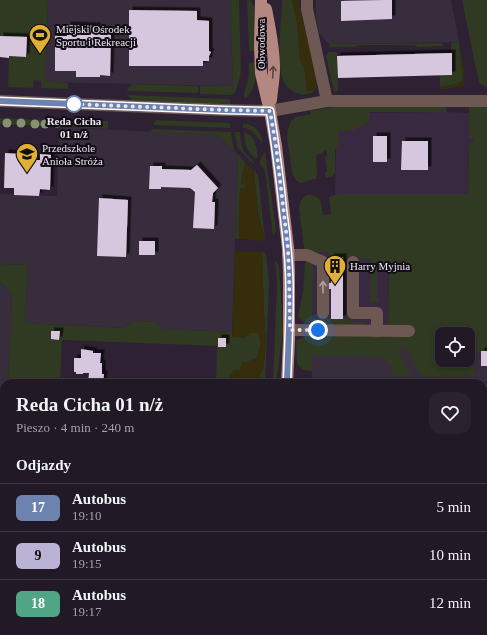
<!DOCTYPE html>
<html lang="pl">
<head>
<meta charset="utf-8">
<style>
	:root { --surface:#221926; --page:#2a222e; --text:#f1f3f6; --muted:#a2a0a7; --line:#3f3843 }
	body { margin:0; font-family:Georgia,serif; background:var(--page); color:var(--text); height:100vh; display:flex; flex-direction:column; font-size:15px; white-space:nowrap }
	* { box-sizing:border-box; margin:0 }
	p { font-size:13px; color:var(--muted) }
	.icon { flex:none; width:22px; height:22px; fill:none; stroke:currentColor; stroke-width:2; stroke-linecap:round; stroke-linejoin:round }
	.map { position:relative; flex:1; overflow:hidden }
	.details { position:absolute; left:0px; top:379px; width:487px; height:256px; display:flex; flex-direction:column; background:var(--surface); border-radius:12px 12px 0 0; box-shadow:0 2px 6px #0003,0 0 0 1px var(--line) }
	.details>* { flex:none }
	.badge { padding:0 8px; border-radius:6px; font-size:14px; line-height:26px }
	.fabs { position:absolute; left:435px; top:327px; display:grid; gap:8px }
	.fabs a { display:grid; place-items:center; width:40px; height:40px; border-radius:8px; background:var(--surface); box-shadow:0 2px 6px #0003,0 0 0 1px var(--line); font-size:20px }
	.you { position:absolute; width:20px; height:20px; margin:-10px; border:3px solid #fff; border-radius:50%; background:#1a73e8; box-shadow:0 0 0 6px #1a73e833 }
	.map>.badge { position:absolute; translate:-50% -50%; box-shadow:0 0 0 2px #fff }
	h2 { padding:0 16px; font-size:15px; line-height:36px }
	.round { display:grid; place-items:center; flex:none; width:42px; height:42px; border-radius:12px; background:var(--page) }
	.headline { display:flex; align-items:center; justify-content:space-between; height:68px; padding:0 16px }
	h1 { font-size:19px; font-weight:600; line-height:30px }
	ul { padding:0; list-style:none }
	li { display:flex; align-items:center; gap:12px; height:48px; padding:0 16px; border-top:1px solid var(--line) }
	li div { flex:1 }
	li b { display:block; font-size:15px }
	li em { font-style:normal }
	li .badge { min-width:44px; font-weight:700; text-align:center }
	.map>svg:first-child { display:block }
	.built { fill:#392940 }
	.industrial { fill:#372d3c }
	.green { fill:#303922; fill-rule:evenodd }
	.sand { fill:#352d0c }
	.building { fill:#d6c7de; filter:url(#shadow) }
	.lines { fill:none; stroke-linecap:round; stroke-linejoin:round }
	.minor { stroke:#6d5854; stroke-width:12 }
	.major { stroke:#b48880; stroke-width:12 }
	.tree { fill:#869072 }
	.oneway { stroke:#5b4445 }
	.oneway2 { stroke:#ad9fa3 }
	.line-casing { stroke:#fff; stroke-width:9 }
	.line { stroke:#6d82af; stroke-width:6 }
	.walk { stroke:#ede6f2; stroke-width:4; stroke-dasharray:0 7.2 }
	.stop-dot { fill:#fff; stroke:#6d82af; stroke-width:2 }
	.labels { text-anchor:middle; dominant-baseline:central; stroke-width:4; stroke-linejoin:round; paint-order:stroke }
	.poi-label { font-size:11px; fill:#ede6f2; stroke:#120d15; text-anchor:start }
	.street-label { font-size:11px; fill:#ede6f2; stroke:#120d15 }
	.stop-label { font-size:11px; font-weight:bold; fill:#ede6f2; stroke:#120d15 }
</style>
</head>
<body>
<div class="map">
<svg width="487" height="635" viewBox="0 0 487 635">
	<defs>
		<filter id="shadow"><feDropShadow dx="3.5" dy="-3.5" stdDeviation="0" flood-color="#0009"/></filter>
	</defs>
	<rect width="100%" height="100%" fill="#2d2133"/>
	<g class="built">
		<polygon points="446,112 469,113 469,138 474,139 474,144 469,144 468,194 338,194 335,195 336,148 333,113"/>
		<polygon points="307,252 389,252 388,325 311,324"/>
	</g>
	<g class="industrial">
		<polygon points="48,0 230,0 233,86 45,82"/>
		<polygon points="316,0 451,0 459,42 329,44 319,33 316,17"/>
		<polygon points="59,127 217,135 238,155 232,332 161,329 155,322 133,321 124,328 25,323 28,265 0,264 0,194 57,196"/>
		<polygon points="0,281 12,294 8,383 4,383 4,418 0,418"/>
		<polygon points="312,339 442,339 442,360 468,360 468,339 487,340 487,624 483,625 483,383 312,383"/>
		<polygon points="292,631 433,631 401,635 291,635"/>
	</g>
	<g class="green">
		<polygon points="0,0 48,0 45,81 68,83 68,89 41,88 41,81 34,80 33,88 8,87 9,56 26,57 27,37 0,36"/>
		<polygon points="230,0 239,0 241,71 239,81 235,93 231,95 200,94 200,86 233,86"/>
		<polygon points="247,0 250,0 254,6 255,51 249,51"/>
		<path d="M282,0H292L297,21L300,60L304,66L307,91L311,90L314,92C309,95 302,95 296,93C290,90 285,86 283,80C276,64 281,23 282,5Z"/>
		<polygon points="462,0 487,0 487,87 479,83"/>
		<polygon points="459,42 463,79 458,84 440,87 440,76 452,75 451,43"/>
		<polygon points="443,43 443,46 417,47 416,45 361,45 354,47 329,47 329,44"/>
		<polygon points="329,52 337,52 338,91 334,92 326,56"/>
		<path d="M256,62C256,78 257,86 246,98L244,97V94L249,76V63Z"/>
		<polygon points="133,84 198,86 198,93 127,91 129,87"/>
		<polygon points="127,95 229,99 230,100 230,104 132,100"/>
		<path d="M446,106V112H370L369,123L353,130L338,132L339,142L335,151V172L333,176L326,178L325,173L327,172L325,156H327V150L323,151V153L316,155L317,173L316,179C308,179 307,183 300,183L296,180L292,173L287,137L288,128L291,121L296,117L311,114L310,111L333,107Z"/>
		<path d="M469,107H487V351L474,352V377H421L406,350H397L412,376H392V367L383,357L312,355V371L302,370L297,363L296,341L308,335L412,336L410,326L388,325L389,264H377V298H379V302H370L371,259L330,257L329,252H307L304,248L299,208C300,197 309,189 319,199C322,203 322,210 323,215L331,214L329,197L338,194H468L469,143H474V139H469ZM442,334H468V360H442Z"/>
		<polygon points="0,118 45,120 45,126 0,124"/>
		<polygon points="63,119 108,121 108,129 56,127 56,122 63,122"/>
		<polygon points="156,120 230,123 230,128 153,125"/>
		<path d="M243,124C255,124 260,131 263,142H262C254,136 255,129 243,128Z"/>
		<polygon points="152,129 231,132 234,150 245,162 241,183 245,185 245,188 240,188 239,239 235,239 238,155 217,135 150,132"/>
		<path d="M234,132H240C241,148 242,151 254,162L253,164L238,148Z"/>
		<path d="M244,133C255,133 256,147 258,156L256,159C246,149 245,147 244,133Z"/>
		<polygon points="264,153 265,153 275,221 276,231 273,236 265,171 259,162"/>
		<polygon points="254,171 258,174 265,240 258,214"/>
		<polygon points="262,252 266,253 269,283 265,383 260,383 260,374 263,369 266,342 264,314"/>
		<polygon points="275,260 279,266 283,331 276,383 273,383 277,284"/>
		<polygon points="307,261 313,263 312,318 351,318 351,322 365,322 365,325 307,324 300,319 298,316 303,292 305,263"/>
		<polygon points="0,264 28,265 25,323 124,328 133,321 155,322 162,329 232,332 232,337 250,333 258,333 261,343 257,358 248,362 240,370 230,376 233,383 216,383 217,346 62,340 60,383 8,383 12,294 0,281"/>
		<rect x="0" y="434" width="4" height="50"/>
		<polygon points="483,557 487,557 487,635 327,635 326,631 379,631 379,633 396,633 397,631 483,631"/>
		<polygon points="0,589 4,589 4,631 251,631 251,635 0,635"/>
	</g>
	<g class="sand">
		<polygon points="292,0 298,0 318,83 316,84 316,87 314,92 311,90 307,91 304,66 300,60 297,21"/>
		<polygon points="459,42 465,74 463,79 464,86 440,90 440,87 458,84 463,79"/>
		<polygon points="245,162 254,171 258,214 265,241 239,239 240,188 245,188 245,185 241,183"/>
		<polygon points="235,251 262,252 264,314 266,342 263,369 260,374 260,383 233,383 230,376 234,370 240,370 242,362 248,362 257,358 261,343 258,333 250,333 245,338 232,337"/>
	</g>
	<g class="building">
		<polygon points="385,0 392,0 392,19 341,21 341,1"/>
		<polygon points="129,10 197,11 197,20 209,21 209,51 211,52 209,56 209,61 203,61 203,66 129,66"/>
		<polygon points="67,25 97,26 97,32 111,33 110,76 100,75 100,77 76,77 76,71 55,71 55,36 67,36"/>
		<polygon points="0,36 27,37 26,57 9,56 9,58 0,57"/>
		<polygon points="452,53 452,75 338,78 337,56"/>
		<rect x="373" y="136" width="14" height="26"/>
		<polygon points="402,141 428,141 428,170 401,170"/>
		<polygon points="5,153 35,155 35,160 40,160 40,154 51,155 50,190 40,189 39,196 14,195 14,188 4,188"/>
		<polygon points="197,165 218,188 213,193 212,202 215,202 214,229 193,228 195,192 190,188 161,187 161,189 149,189 150,166 162,166 162,169 191,170"/>
		<polygon points="99,198 128,200 126,257 97,256"/>
		<rect x="139" y="241" width="16" height="14"/>
		<polygon points="331,257 343,257 343,319 331,319 331,289 328,289 328,283 331,283"/>
		<polygon points="51,331 60,331 59,340 51,339"/>
		<rect x="218" y="338" width="8" height="9"/>
		<polygon points="81,349 93,351 93,353 101,353 100,363 102,363 102,374 104,374 103,383 88,383 89,373 83,373 83,374 76,374 76,372 74,372 74,358 81,358"/>
		<rect x="481" y="351" width="6" height="15"/>
		<polygon points="483,385 487,385 487,420 486,420 486,429 483,429"/>
		<rect x="483" y="541" width="4" height="13"/>
	</g>
	<g class="lines">
		<g class="minor">
			<polyline points="307,0 307,9 327,101"/>
			<polyline points="0,101 224,110 270,111 327,101 487,101"/>
			<polyline points="288,255 307,255 323,262 323,313"/>
			<polyline points="353,262 353,313 377,313 377,331"/>
			<polyline points="290,330 409,331"/>
			<polyline points="0,432 4,432"/>
			<polyline points="483,531 487,531"/>
		</g>
		<g class="major">
			<polyline points="261,0 260,46 261,73 270,111 276,146 288,248 289,272 289,340 287,383"/>
			<path d="M266,9C270,29 274,48 274,68C274,79 272,89 271,100"/>
			<polyline points="268,635 269,631"/>
		</g>
	</g>
	<g class="tree">
		<circle cx="7" cy="123" r="4.5"/>
		<circle cx="21" cy="123" r="4.5"/>
		<circle cx="57" cy="123" r="4.5"/>
		<circle cx="35" cy="124" r="4.5"/>
		<circle cx="45" cy="124" r="4.5"/>
	</g>
	<defs><path id="oneway-shaft" d="M-6 0H5M1.5-3L5.5 0L1.5 3" fill="none" stroke-width="1.6" stroke-linecap="round" stroke-linejoin="round"/></defs>
	<use class="oneway" href="#oneway-shaft" transform="translate(273 72) rotate(-87)"/>
	<use class="oneway2" href="#oneway-shaft" transform="translate(323 287) rotate(-90)"/>
	<g class="lines">
		<g class="line-casing">
			<path id="line" d="M0,101L224,110L270,111C275,144 280,177 283,210C286,230 288,250 289,271C291,308 288,346 287,383"/>
		</g>
		<use href="#line" class="line"/>
		<polyline class="walk" points="74,104 71,104 224,110 270,111 276,146 288,248 289,272 290,330 318,330"/>
	</g>
	<defs>
		<g id="stadium-pin" transform="scale(1.15)"><path d="M0 17L-7.5 6A9.5 9.5 0 1 1 7.5 6Z" fill="#dfb034" stroke="#120d15"/><path d="M0-5a6.5 5 0 1 0 0 10a6.5 5 0 1 0 0-10ZM-3.5-1.8h7v3.6h-7Z" fill="#111"/></g>
		<g id="school-pin" transform="scale(1.15)"><path d="M0 17L-7.5 6A9.5 9.5 0 1 1 7.5 6Z" fill="#dfb034" stroke="#120d15"/><path d="M0-5L7-2L0 1L-7-2ZM-4 1L0 2.5L4 1V4Q0 6-4 4Z" fill="#111"/></g>
		<g id="building-pin" transform="scale(1.15)"><path d="M0 17L-7.5 6A9.5 9.5 0 1 1 7.5 6Z" fill="#dfb034" stroke="#120d15"/><path d="M-4-6H4V6H1V3H-1V6H-4ZM-2.5-4.3h1.7v1.8h-1.7ZM.8-4.3h1.7v1.8H.8ZM-2.5-1h1.7V.8h-1.7ZM.8-1h1.7V.8H.8Z" fill="#111"/></g>
	</defs>
	<g fill-rule="evenodd">
		<use href="#stadium-pin" x="40" y="35"/>
		<use href="#school-pin" x="27" y="154"/>
		<use href="#building-pin" x="335" y="266"/>
	</g>
	<circle class="stop-dot" cx="74" cy="104" r="8"/>
	<g class="labels">
		<g class="poi-label">
			<text x="56" y="29">Miejski Ośrodek<tspan x="56" dy="13">Sportu i Rekreacji</tspan></text>
			<text x="42" y="148">Przedszkole<tspan x="42" dy="13">Anioła Stróża</tspan></text>
			<text x="350" y="266">Harry Myjnia</text>
		</g>
		<g class="street-label">
			<text transform="translate(261 44) rotate(-90)">Obwodowa</text>
		</g>
		<g class="stop-label">
			<text x="74" y="121">Reda Cicha<tspan x="74" dy="13">01 n/ż</tspan></text>
		</g>
	</g>
</svg>
<div class="fabs">
<a><svg class="icon" aria-label="locate" viewBox="0 0 24 24"><circle cx="12" cy="12" r="6"/><path d="M12 2v4M12 18v4M2 12h4M18 12h4"/></svg></a>
</div>
<div class="you" style="left:318px;top:330px"></div>
<section class="details">
<div class="headline"><div><h1>Reda Cicha 01 n/ż</h1><p>Pieszo · 4 min · 240 m</p></div><a class="round"><svg class="icon" aria-label="heart" viewBox="0 0 24 24"><path d="M12 20l-8-8c-3-5 5-10 8-4 3-6 11-1 8 4z"/></svg></a></div>
<h2>Odjazdy</h2>
<ul>
<li><span class="badge" style="background:#6d82af;color:#fff">17</span><div><b>Autobus</b><p>19:10</p></div><em>5 min</em></li>
<li><span class="badge" style="background:#bab3d6;color:#111">9</span><div><b>Autobus</b><p>19:15</p></div><em>10 min</em></li>
<li><span class="badge" style="background:#50a684;color:#fff">18</span><div><b>Autobus</b><p>19:17</p></div><em>12 min</em></li>
</ul>
</section>
</div>
</body>
</html>
